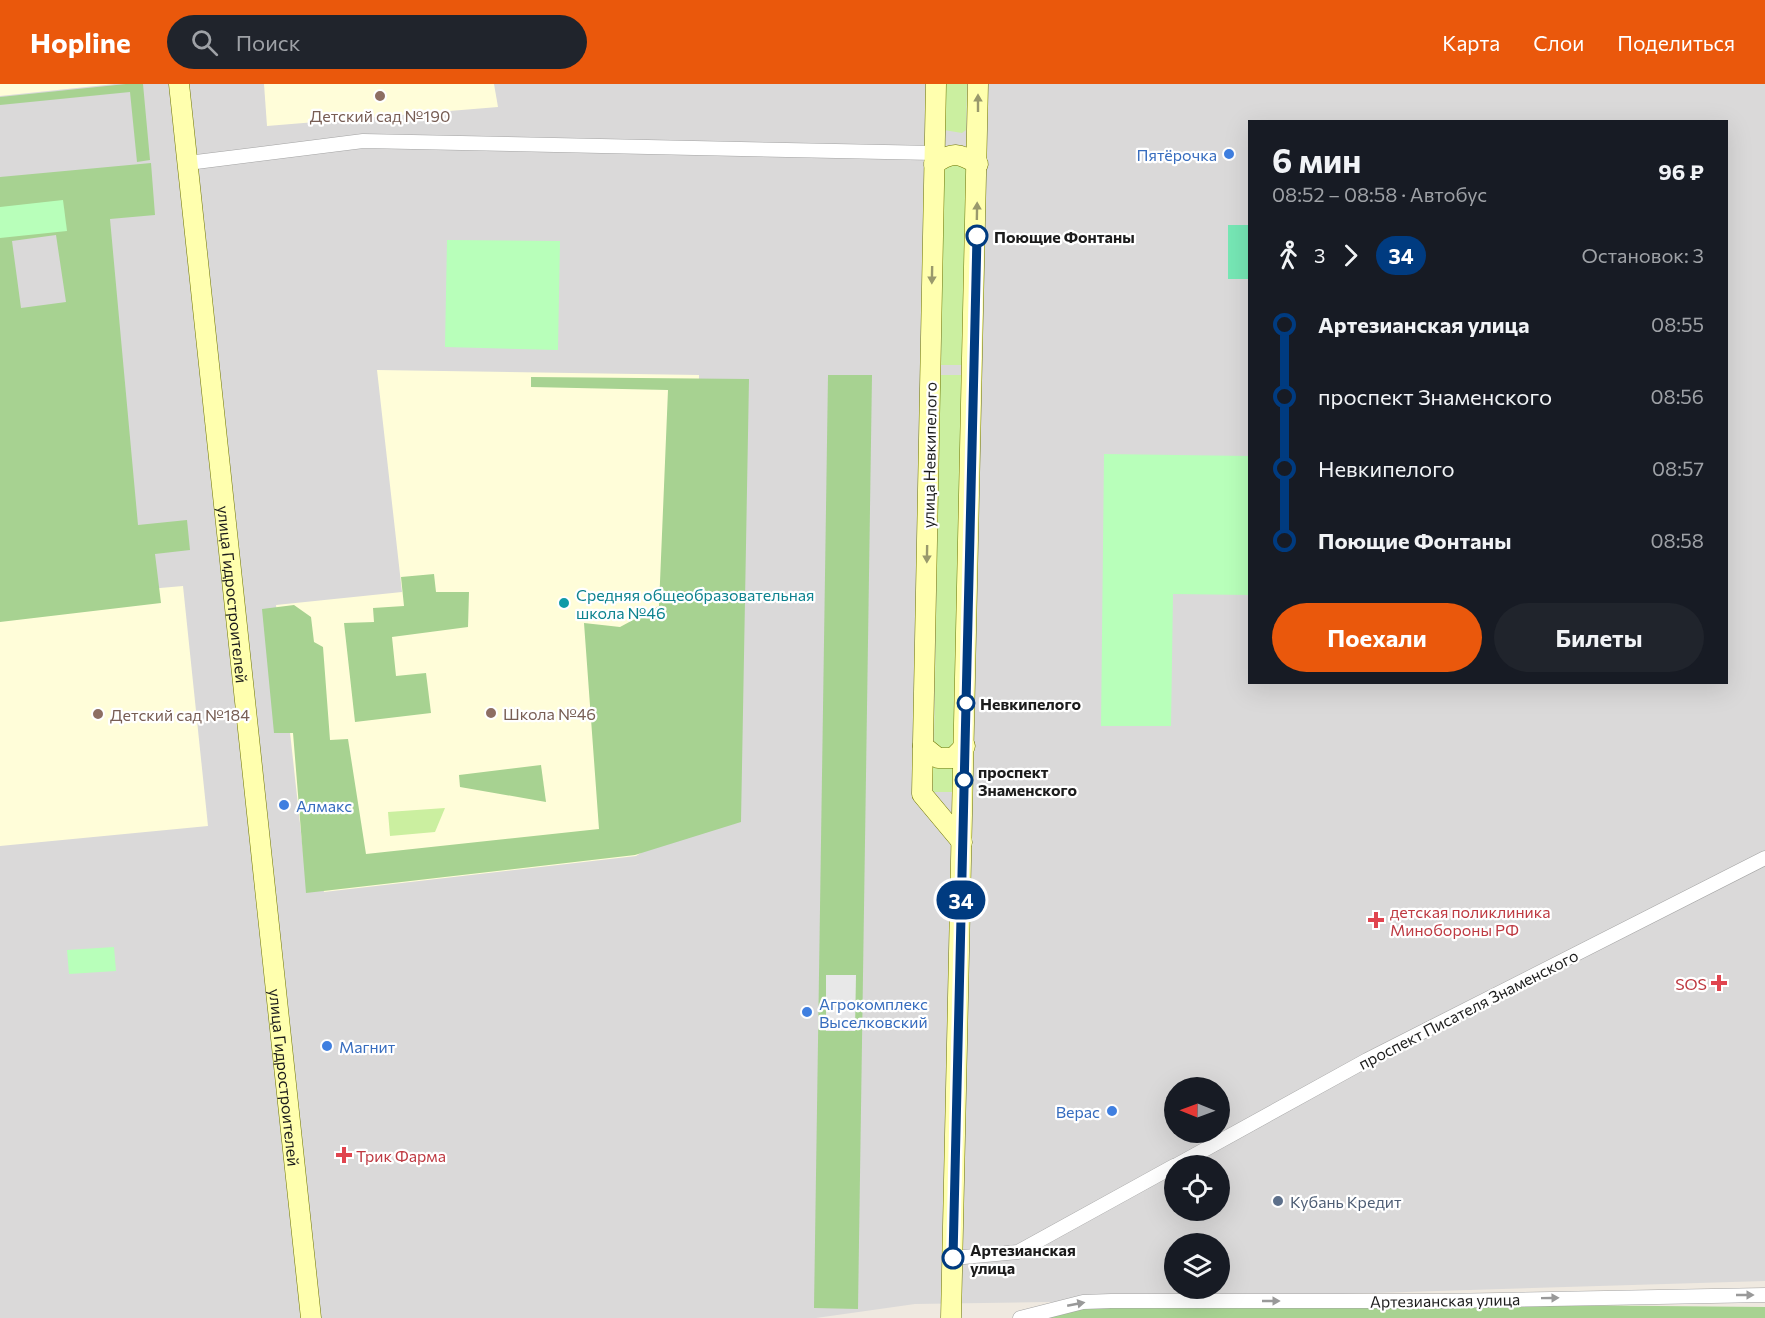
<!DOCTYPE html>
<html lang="ru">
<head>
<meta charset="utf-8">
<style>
	:root { --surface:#171b24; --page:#20242c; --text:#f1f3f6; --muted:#9ea1a6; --accent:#ea580c }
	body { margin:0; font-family:Commissioner,sans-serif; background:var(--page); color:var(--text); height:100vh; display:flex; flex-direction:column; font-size:22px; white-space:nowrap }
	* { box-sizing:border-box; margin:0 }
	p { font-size:20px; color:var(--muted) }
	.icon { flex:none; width:33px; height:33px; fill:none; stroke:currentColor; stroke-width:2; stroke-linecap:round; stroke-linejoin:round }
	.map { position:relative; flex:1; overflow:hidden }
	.drawer { position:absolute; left:1248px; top:36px; width:480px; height:564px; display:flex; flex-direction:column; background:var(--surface); border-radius:0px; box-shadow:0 6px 24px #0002 }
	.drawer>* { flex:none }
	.badge { padding:0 12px; border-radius:20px; font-size:21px; line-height:39px }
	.needle { width:39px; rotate:271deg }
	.tools { position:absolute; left:1164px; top:993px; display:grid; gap:12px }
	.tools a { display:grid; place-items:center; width:66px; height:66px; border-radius:50%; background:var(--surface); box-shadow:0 6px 24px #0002; font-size:30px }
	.map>.badge { position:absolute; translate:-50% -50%; box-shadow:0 0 0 3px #fff }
	.legs { display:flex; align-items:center; gap:9px; height:66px; padding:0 24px; font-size:20px }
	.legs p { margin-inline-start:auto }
	.headline { display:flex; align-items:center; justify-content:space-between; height:102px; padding:0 24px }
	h1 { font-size:33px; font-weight:700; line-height:45px }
	.action { display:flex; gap:12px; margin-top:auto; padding:12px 24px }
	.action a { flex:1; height:69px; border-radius:36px; background:var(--accent); color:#fff; font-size:24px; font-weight:700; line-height:69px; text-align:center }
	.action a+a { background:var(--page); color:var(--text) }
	ul { padding:0 24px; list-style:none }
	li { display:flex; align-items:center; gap:21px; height:72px; font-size:22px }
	li i { display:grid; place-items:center; width:9px; height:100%; margin:0 8px; background:currentColor }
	li i::after { content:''; width:15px; height:15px; margin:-8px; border:4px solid; border-radius:50%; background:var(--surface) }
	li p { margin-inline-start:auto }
	li:first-child i { background:linear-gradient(#0000 50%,currentColor 0) }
	li:last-child i { background:linear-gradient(currentColor 50%,#0000 0) }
	header { display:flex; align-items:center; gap:36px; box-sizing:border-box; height:84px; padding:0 30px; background:var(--accent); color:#fff }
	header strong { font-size:28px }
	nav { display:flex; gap:33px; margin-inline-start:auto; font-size:21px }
	.search { width:420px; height:54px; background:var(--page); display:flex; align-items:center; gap:15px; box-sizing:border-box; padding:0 21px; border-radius:33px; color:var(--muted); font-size:22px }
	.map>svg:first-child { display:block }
	.residential { fill:#dad9d9; fill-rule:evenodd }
	.education { fill:#fffdd9 }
	.grass { fill:#cbefa0 }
	.forest { fill:#a7d291; fill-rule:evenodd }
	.park { fill:#b8ffba }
	.pitch { fill:#76e7b5 }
	.parking { fill:#e8e8e8 }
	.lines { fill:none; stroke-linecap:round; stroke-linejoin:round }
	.street-casing { stroke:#a3a3a3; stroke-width:15 }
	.secondary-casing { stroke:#6f7600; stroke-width:21 }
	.street { stroke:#fff; stroke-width:14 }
	.secondary { stroke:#ffffae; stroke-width:20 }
	.oneway { fill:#99996c }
	.oneway2 { fill:#999 }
	.line-1-casing { stroke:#fff; stroke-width:14 }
	.line-1 { stroke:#003b80; stroke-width:9 }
	.education-dot { fill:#8d6e63; stroke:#fff; stroke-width:2 }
	.shop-dot { fill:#3f7fe0; stroke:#fff; stroke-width:2 }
	.stop-1-dot { fill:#fff; stroke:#003b80; stroke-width:3 }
	.culture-dot { fill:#0f9aa8; stroke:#fff; stroke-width:2 }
	.health-dot { fill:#e0444e; stroke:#fff; stroke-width:2 }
	.service-dot { fill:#5c6f8a; stroke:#fff; stroke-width:2 }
	.labels { text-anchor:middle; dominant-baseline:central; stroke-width:4.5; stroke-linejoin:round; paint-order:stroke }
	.education-label { font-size:16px; fill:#785e54; stroke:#fff; text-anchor:start }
	.shop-label { font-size:16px; fill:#366cbe; stroke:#fff; text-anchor:start }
	.stop-label { font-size:16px; font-weight:bold; fill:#1c1c1c; stroke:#fff; text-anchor:start }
	.street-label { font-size:16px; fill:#1c1c1c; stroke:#fff }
	.culture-label { font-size:16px; fill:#0d838f; stroke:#fff; text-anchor:start }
	.health-label { font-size:16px; fill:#be3a42; stroke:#fff; text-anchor:start }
	.service-label { font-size:16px; fill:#4e5e75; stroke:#fff; text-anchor:start }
</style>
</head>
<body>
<header>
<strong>Hopline</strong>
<div class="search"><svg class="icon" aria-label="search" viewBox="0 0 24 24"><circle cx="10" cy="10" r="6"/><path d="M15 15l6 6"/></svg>Поиск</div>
<nav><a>Карта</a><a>Слои</a><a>Поделиться</a></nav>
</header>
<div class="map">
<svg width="1765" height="1234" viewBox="0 0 1765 1234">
	<rect width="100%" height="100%" fill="#efe9e0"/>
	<path class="residential" d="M0,0H1765V1197L1111,1217L915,1220L816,1234H0ZM1250,38H1726V598H1250ZM1174,1004H1220V1048H1174ZM1174,1082H1220V1126H1174ZM1174,1160H1220V1204H1174Z"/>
	<g class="education">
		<polygon points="0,0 115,0 0,12"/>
		<polygon points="264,0 494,0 498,23 267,42"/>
		<polygon points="377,286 699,291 691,738 636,772 324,808 322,792 306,794 276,521 402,508"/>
		<polygon points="183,502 208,742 0,762 0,518"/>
	</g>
	<g class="grass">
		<polygon points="945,0 967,0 966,46 962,49 944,46"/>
		<polygon points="947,78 966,82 963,281 941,281 944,81"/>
		<polygon points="940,291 963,291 957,664 953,669 934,663"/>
		<polygon points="933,677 953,680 957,708 933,708"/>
		<polygon points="445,724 435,748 390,752 388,728"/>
	</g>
	<g class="forest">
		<polygon points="126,0 143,0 150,76 137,78 130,8 0,21 0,13"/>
		<path d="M151,79L155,131L110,135L138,441L187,436L190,466L155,470L161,519L0,538V93ZM56,151L66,218L21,224L12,157Z"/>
		<polygon points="828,291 872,291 858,1225 814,1224"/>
		<polygon points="531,293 749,295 741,738 635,771 306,809 293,649 274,649 262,525 294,521 311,533 314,558 323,563 330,656 348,655 366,770 599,745 584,539 620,543 659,522 668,306 531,303"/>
		<polygon points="434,490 436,508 469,508 468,543 392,553 396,592 426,589 431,629 355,638 344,539 374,538 373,524 404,522 401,493"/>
		<polygon points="541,681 546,718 460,703 459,691"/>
		<polygon points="1111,1217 1765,1223 1765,1234 1023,1234"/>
	</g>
	<g class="park">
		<polygon points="63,116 67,147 0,154 0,123"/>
		<polygon points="447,156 560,157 558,266 445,263"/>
		<polygon points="1104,370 1249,372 1249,511 1173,510 1171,642 1101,642"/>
		<polygon points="114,863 116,887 69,890 67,866"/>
	</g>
	<rect class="pitch" x="1228" y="141" width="21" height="54"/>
	<polygon class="parking" points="826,891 856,891 855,947 826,947"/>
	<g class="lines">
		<g class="street-casing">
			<g id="street">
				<polyline points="188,79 363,57 934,69"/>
				<polyline points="1175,1082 1367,976 1765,774"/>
				<polyline points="953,1174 1018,1168 1174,1082"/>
				<polyline points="1020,1234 1083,1218 1111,1217 1443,1217 1765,1211"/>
			</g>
		</g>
		<g class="secondary-casing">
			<g id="secondary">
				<path id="s1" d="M179,0L311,1234"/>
				<polyline points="936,0 922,710 962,758"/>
				<path d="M934,80C953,67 958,69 978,80"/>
				<polyline points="923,662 938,674 953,674 965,662"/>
				<polyline points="951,1234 978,0"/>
			</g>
		</g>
		<use href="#street" class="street"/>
		<use href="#secondary" class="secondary"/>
	</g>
	<defs><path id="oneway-solid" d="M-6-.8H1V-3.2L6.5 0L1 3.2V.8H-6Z" transform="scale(1.5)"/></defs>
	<g class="oneway">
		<use href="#oneway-solid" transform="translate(978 19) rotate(-90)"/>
		<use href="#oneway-solid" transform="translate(977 127) rotate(-89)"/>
		<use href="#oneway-solid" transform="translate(932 191) rotate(91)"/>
		<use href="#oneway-solid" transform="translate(927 470) rotate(91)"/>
	</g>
	<g class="oneway2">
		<use href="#oneway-solid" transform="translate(1745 1211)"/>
		<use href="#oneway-solid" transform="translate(1550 1214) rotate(-1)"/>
		<use href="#oneway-solid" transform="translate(1271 1217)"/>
		<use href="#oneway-solid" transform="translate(1076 1220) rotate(-11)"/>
	</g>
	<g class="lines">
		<g class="line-1-casing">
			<polyline id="line-1" points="953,1174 977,152"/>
		</g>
		<use href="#line-1" class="line-1"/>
	</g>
	<g class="education-dot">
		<circle cx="380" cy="12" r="6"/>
		<circle cx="491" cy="629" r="6"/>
		<circle cx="98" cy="630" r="6"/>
	</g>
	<g class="shop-dot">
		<circle cx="1229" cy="70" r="6"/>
		<circle cx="284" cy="721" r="6"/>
		<circle cx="807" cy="928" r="6"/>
		<circle cx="327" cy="962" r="6"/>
		<circle cx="1112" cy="1027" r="6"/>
	</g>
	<g class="stop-1-dot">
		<circle cx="977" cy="152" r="10"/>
		<circle cx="966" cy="619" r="8"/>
		<circle cx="964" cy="696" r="8"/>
		<circle cx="953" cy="1174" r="10"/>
	</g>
	<circle class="culture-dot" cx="564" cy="519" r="6"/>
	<g class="health-dot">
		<path d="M1373 827h6v6h6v6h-6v6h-6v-6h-6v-6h6z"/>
		<path d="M1716 890h6v6h6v6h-6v6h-6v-6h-6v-6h6z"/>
		<path d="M341 1062h6v6h6v6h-6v6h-6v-6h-6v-6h6z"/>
	</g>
	<circle class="service-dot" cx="1278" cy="1117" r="6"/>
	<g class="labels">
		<g class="education-label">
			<text x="380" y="31" text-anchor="middle">Детский сад №190</text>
			<text x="503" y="629">Школа №46</text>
			<text x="110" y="630">Детский сад №184</text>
		</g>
		<g class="shop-label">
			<text x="1217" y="70" text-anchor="end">Пятёрочка</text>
			<text x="296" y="721">Алмакс</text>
			<text x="819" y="919">Агрокомплекс<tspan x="819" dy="18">Выселковский</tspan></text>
			<text x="339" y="962">Магнит</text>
			<text x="1100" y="1027" text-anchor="end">Верас</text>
		</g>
		<g class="stop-label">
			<text x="994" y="152">Поющие Фонтаны</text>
			<text x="980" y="619">Невкипелого</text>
			<text x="978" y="687">проспект<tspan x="978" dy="18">Знаменского</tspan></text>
			<text x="970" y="1165">Артезианская<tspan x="970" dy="18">улица</tspan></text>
		</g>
		<g class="street-label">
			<text transform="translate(929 371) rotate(-89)">улица Невкипелого</text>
			<text stroke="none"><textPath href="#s1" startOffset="513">улица Гидростроителей</textPath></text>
			<text transform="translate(1468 925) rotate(-27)">проспект Писателя Знаменского</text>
			<text stroke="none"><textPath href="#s1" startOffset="999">улица Гидростроителей</textPath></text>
			<text transform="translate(1445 1216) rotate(-1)">Артезианская улица</text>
		</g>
		<g class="culture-label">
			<text x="576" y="510">Средняя общеобразовательная<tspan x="576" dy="18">школа №46</tspan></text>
		</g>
		<g class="health-label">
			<text x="1390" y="827">детская поликлиника<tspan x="1390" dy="18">Минобороны РФ</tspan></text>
			<text x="1707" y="899" text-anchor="end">SOS</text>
			<text x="356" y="1071">Трик Фарма</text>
		</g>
		<g class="service-label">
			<text x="1290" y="1117">Кубань Кредит</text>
		</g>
	</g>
</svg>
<div class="tools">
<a><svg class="needle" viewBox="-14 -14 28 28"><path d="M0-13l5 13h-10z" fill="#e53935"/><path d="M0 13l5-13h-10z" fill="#9ea1a6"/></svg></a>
<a><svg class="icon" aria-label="locate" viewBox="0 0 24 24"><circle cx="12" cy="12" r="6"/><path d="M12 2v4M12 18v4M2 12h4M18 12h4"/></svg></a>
<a><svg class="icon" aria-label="layers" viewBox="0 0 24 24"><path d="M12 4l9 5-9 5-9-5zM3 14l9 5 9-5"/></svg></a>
</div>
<b class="badge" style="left:961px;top:816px;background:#003b80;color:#fff">34</b>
<section class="drawer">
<div class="headline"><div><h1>6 мин</h1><p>08:52 – 08:58 · Автобус</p></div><b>96 ₽</b></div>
<div class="legs"><svg class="icon" aria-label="walk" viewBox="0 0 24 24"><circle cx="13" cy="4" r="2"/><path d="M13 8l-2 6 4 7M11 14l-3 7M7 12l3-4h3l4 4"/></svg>3<svg class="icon" aria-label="forward" viewBox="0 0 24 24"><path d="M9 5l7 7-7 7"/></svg><b class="badge" style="background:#003b80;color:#fff">34</b><p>Остановок: 3</p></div>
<ul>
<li><i style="color:#003b80"></i><b>Артезианская улица</b><p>08:55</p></li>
<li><i style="color:#003b80"></i><span>проспект Знаменского</span><p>08:56</p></li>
<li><i style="color:#003b80"></i><span>Невкипелого</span><p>08:57</p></li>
<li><i style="color:#003b80"></i><b>Поющие Фонтаны</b><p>08:58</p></li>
</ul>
<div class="action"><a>Поехали</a><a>Билеты</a></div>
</section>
</div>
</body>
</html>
